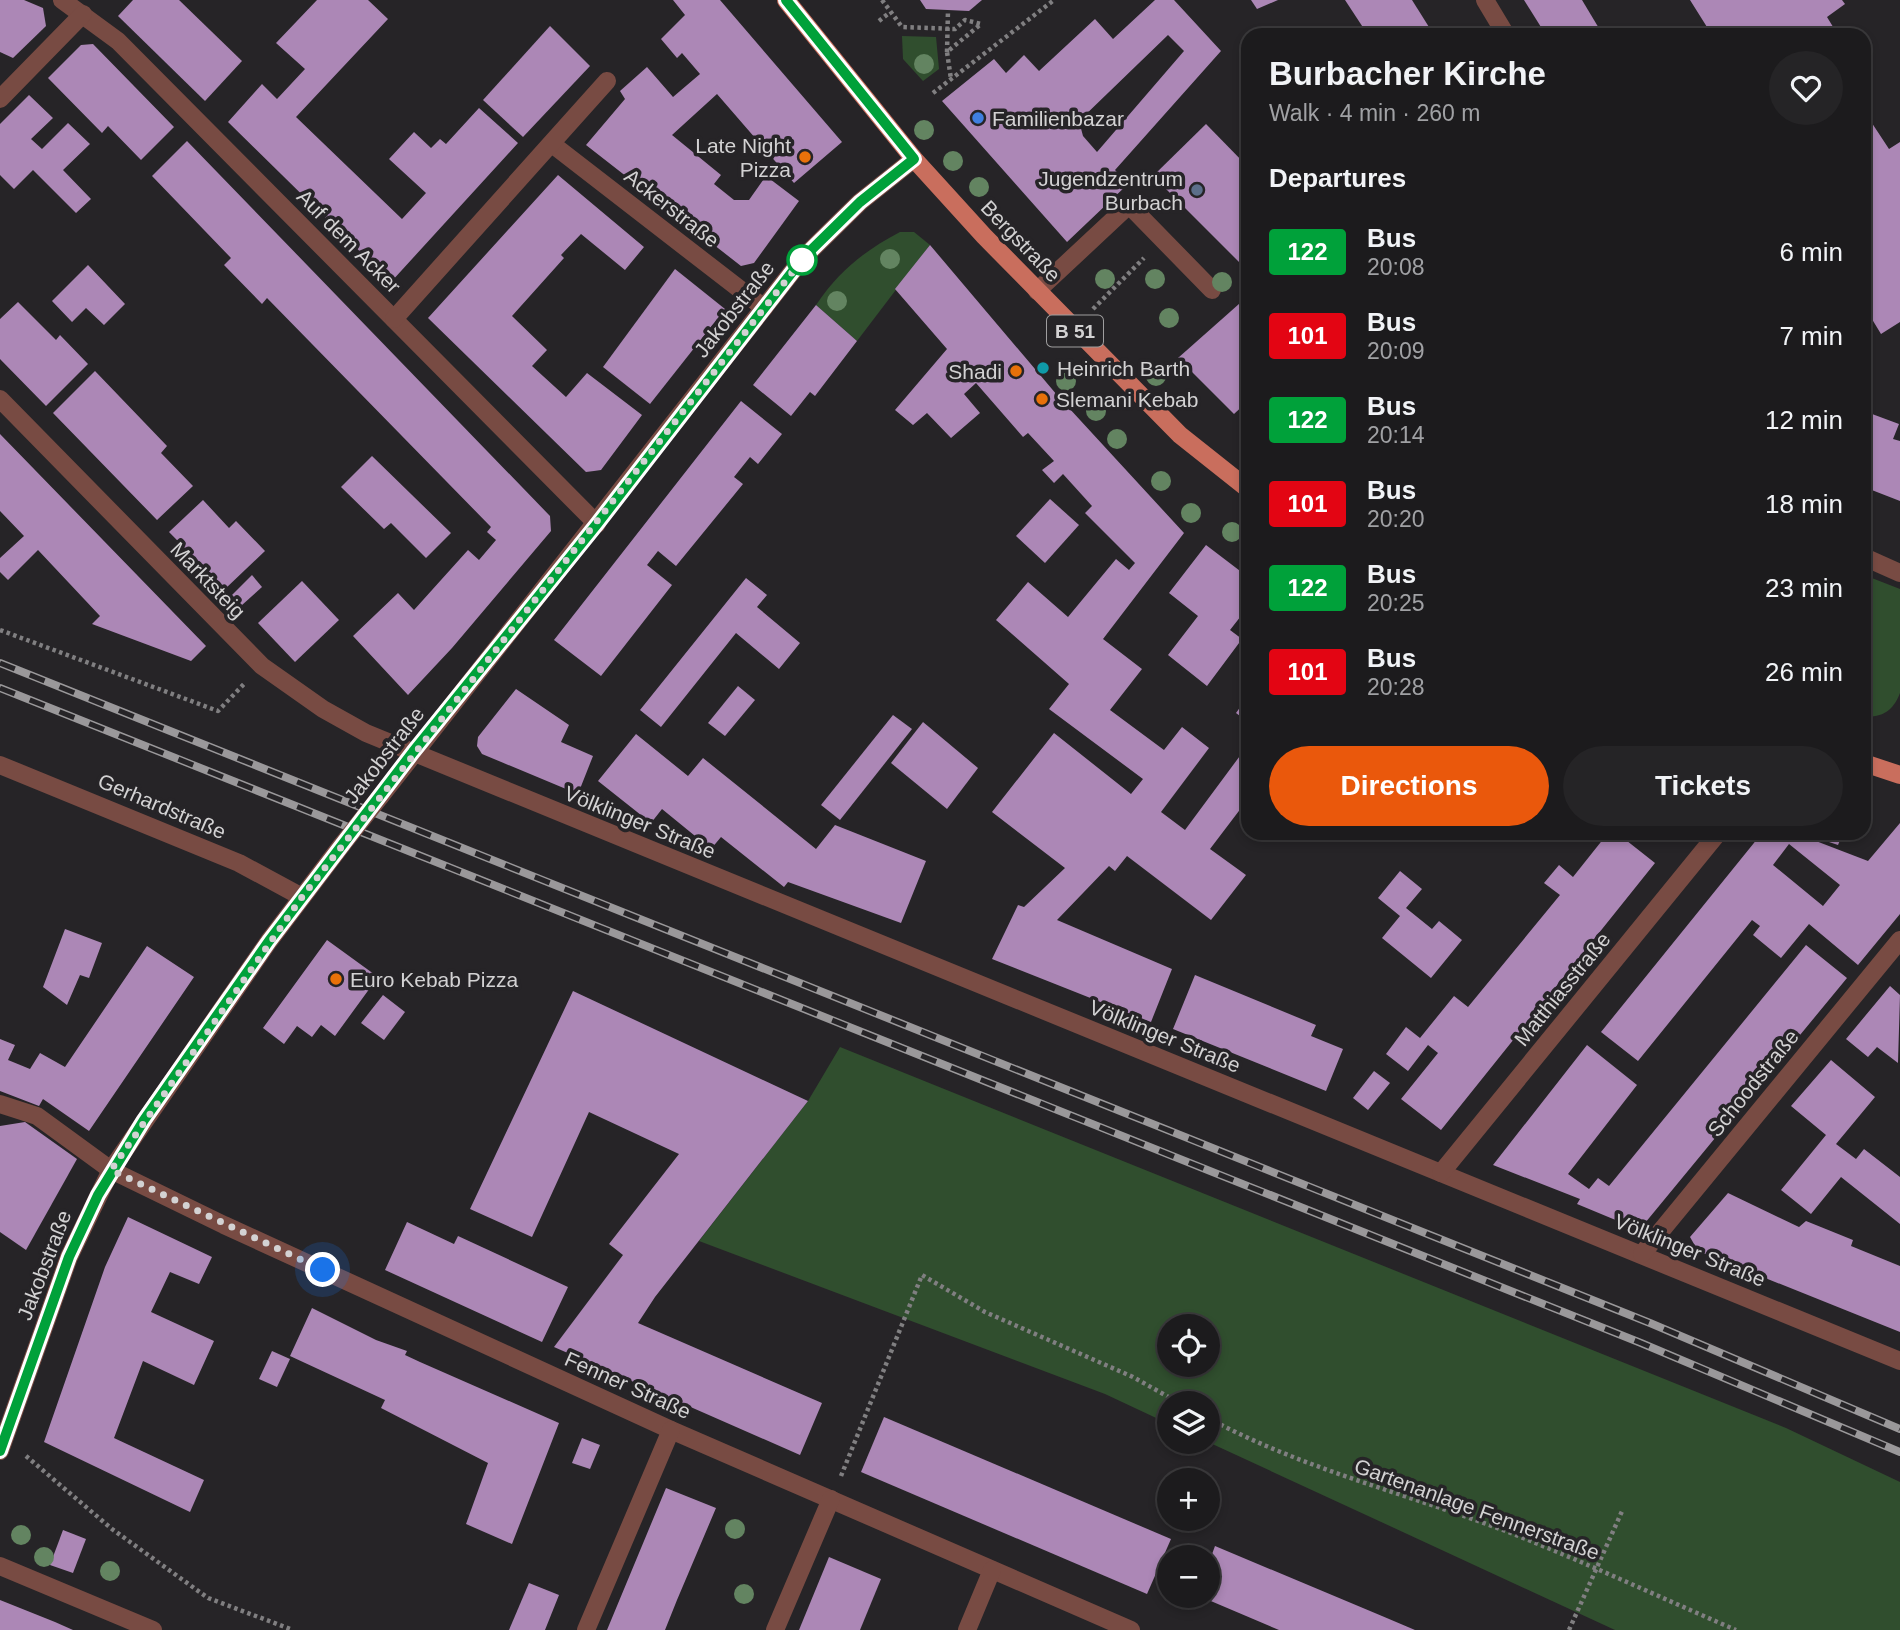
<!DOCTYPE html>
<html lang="en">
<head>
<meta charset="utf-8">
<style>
	:root { --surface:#1c1b1d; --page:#252426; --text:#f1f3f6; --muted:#a0a1a4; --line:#3a393b; --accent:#ea580c }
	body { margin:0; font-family:Helvetica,sans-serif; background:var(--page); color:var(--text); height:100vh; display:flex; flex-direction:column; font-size:26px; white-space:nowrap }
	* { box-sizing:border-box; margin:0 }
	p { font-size:23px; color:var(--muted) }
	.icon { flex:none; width:38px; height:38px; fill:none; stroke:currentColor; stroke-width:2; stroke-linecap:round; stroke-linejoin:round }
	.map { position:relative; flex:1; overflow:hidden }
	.sheet { position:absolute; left:1241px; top:28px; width:630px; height:812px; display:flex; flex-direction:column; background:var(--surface); border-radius:21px; box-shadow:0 4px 10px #0003,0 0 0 2px var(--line) }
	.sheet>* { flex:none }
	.badge { padding:0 14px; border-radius:5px; font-size:24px; line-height:46px }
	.buttons { position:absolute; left:1157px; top:1314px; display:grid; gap:14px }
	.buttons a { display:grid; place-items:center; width:63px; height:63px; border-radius:50%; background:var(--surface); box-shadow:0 4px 10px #0003,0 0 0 2px var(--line); font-size:35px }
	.you { position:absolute; width:35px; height:35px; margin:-18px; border:5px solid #fff; border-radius:50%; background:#1a73e8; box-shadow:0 0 0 10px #1a73e833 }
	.map>.badge { position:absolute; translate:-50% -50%; box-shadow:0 0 0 4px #fff }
	h2 { padding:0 28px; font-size:26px; line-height:63px }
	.round { display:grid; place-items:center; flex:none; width:74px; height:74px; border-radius:37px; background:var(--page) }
	.head { display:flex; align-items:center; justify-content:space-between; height:119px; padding:0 28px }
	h1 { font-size:33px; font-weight:600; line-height:52px }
	.button { display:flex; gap:14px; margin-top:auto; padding:14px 28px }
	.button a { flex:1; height:80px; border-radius:42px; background:var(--accent); color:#fff; font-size:28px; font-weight:600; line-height:80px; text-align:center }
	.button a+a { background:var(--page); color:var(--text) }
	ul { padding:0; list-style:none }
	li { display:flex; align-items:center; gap:21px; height:84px; padding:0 28px }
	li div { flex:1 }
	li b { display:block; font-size:26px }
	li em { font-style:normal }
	li .badge { min-width:77px; font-weight:700; text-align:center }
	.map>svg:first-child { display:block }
	.green { fill:#304e2e; fill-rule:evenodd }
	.building { fill:#ac87b6; fill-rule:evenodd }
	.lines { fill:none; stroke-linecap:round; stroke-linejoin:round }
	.path { stroke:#807f81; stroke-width:4.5; stroke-dasharray:3.5 3.5; stroke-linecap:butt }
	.minor { stroke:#784b43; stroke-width:18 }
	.major { stroke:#c96e5d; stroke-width:18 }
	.rail-casing { stroke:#9a989a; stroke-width:8 }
	.rail { stroke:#262427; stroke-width:5; stroke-dasharray:16; stroke-linecap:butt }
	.minor-bridge { stroke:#784b43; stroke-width:18 }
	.tree { fill:#638461 }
	.line-casing { stroke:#fff; stroke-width:16 }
	.line { stroke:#00a13a; stroke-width:10 }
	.walk { stroke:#d3d2d3; stroke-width:7; stroke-dasharray:0 12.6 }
	.shop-dot { fill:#3f7fe0; stroke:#262427; stroke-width:2.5 }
	.food-dot { fill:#e8710a; stroke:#262427; stroke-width:2.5 }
	.service-dot { fill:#5c6f8a; stroke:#262427; stroke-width:2.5 }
	.stop-dot { fill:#fff; stroke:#00a13a; stroke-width:3.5 }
	.culture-dot { fill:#0f9aa8; stroke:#262427; stroke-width:2.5 }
	.labels { text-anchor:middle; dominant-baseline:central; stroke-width:7; stroke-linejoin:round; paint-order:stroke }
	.shield { fill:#262427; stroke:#9f9e9f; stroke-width:2 }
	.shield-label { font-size:19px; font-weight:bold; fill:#d3d2d3 }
	.poi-label { font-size:21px; fill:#d3d2d3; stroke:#262427; text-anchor:start }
	.street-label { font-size:21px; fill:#d3d2d3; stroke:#262427 }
</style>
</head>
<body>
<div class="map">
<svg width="1900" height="1630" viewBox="0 0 1900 1630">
	<rect width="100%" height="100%" fill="#262427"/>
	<g class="green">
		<polygon points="902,36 936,37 939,69 923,81 903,59"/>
		<path d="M900,232H914L930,245L857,341L816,305C839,271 864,251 900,232Z"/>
		<path d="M1864,575L1900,589V693C1893,711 1883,717 1864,717Z"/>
		<path d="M840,1047L1786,1428L1900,1482V1630H1615L1208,1442V1404H1169V1424L1105,1394L699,1241L808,1101ZM1169,1326H1208V1365H1169Z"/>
	</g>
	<g class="building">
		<polygon points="0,0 24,0 43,8 46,26 13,58 0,52"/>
		<polygon points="133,0 179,0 242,61 205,101 118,16"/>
		<polygon points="317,0 368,0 388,19 296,117 402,219 426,193 389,159 414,132 431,148 440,139 446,144 479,108 518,143 391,282 228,122 262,84 277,99 305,69 276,43"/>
		<polygon points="673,0 720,0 842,142 794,183 717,94 672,135 721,175 714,184 734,200 749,200 766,176 799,201 754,263 741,266 586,145 625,99 620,91 647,67 673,97 700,74 682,53 677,58 661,39 685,15"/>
		<polygon points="920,0 982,0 969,11 926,9"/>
		<path d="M1155,0H1174L1221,51L1115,170L1128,184L1067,242L942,101L994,59L1006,73L1024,55L1039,71L1095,19L1113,39ZM1168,35L1184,51L1097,152L1083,136L1079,121Z"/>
		<polygon points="1251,0 1278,0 1257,9"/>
		<polygon points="1345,0 1412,0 1434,35 1368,35"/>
		<polygon points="1524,0 1582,0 1603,35 1546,35"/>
		<polygon points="1690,0 1842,0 1845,4 1827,17 1838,35 1712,35"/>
		<polygon points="550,26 590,66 523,137 483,100"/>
		<polygon points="93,44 174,127 141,160 108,126 102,133 48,78 81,45"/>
		<polygon points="29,95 53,118 31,139 42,149 68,123 90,144 63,170 91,199 76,213 33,170 14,189 0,175 0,124"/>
		<polygon points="1864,111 1889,149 1900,142 1900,322 1881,334 1864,306"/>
		<polygon points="1206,124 1248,167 1248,255 1240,263 1153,176"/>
		<polygon points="187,141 550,516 551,531 452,648 408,695 353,636 398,593 414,610 468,550 479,560 496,540 487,532 491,527 267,298 262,304 224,265 231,258 152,176"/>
		<polygon points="558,175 644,247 625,270 581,234 561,255 564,258 512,316 547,350 532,366 566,397 587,373 642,415 601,470 594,471 586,472 428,318"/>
		<polygon points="930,245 1057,395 1184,533 1103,639 1142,669 1110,710 1164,750 1182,727 1209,748 1161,812 1185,830 1248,745 1248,799 1210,849 1246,875 1211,920 1127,856 1115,871 1109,866 1057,920 1172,969 1151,1022 992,959 1018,905 1024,907 1065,868 992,812 1054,733 1131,794 1143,779 1049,709 1069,684 996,620 1028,582 1068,617 1116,559 1129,570 1135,563 1085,513 1092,506 1063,474 1054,483 1042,470 1054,461 1028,433 1023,437 976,383 964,394 980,413 951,438 927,413 913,425 895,410 947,349 895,289"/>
		<polygon points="88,265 125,304 104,325 86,308 72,322 52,301"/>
		<polygon points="675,269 725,309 650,404 603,367"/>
		<polygon points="1248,296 1248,401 1234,414 1178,358"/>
		<polygon points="18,302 56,340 60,335 88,364 46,406 0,359 0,319"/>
		<polygon points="816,305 857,341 815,396 810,392 791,416 753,385"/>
		<polygon points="95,371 167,446 161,453 193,486 157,520 53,413"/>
		<polygon points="741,401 782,434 758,464 750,457 734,477 743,484 676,566 658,551 647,565 672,585 601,676 554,640"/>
		<polygon points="1864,411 1899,424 1893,439 1900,441 1900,501 1864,487"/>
		<polygon points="0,434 206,646 191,661 92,624 100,616 38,550 8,580 0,572 0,558 24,536 0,511"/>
		<polygon points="372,456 451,533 426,558 391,523 384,529 341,487"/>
		<polygon points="1050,499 1079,525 1045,563 1016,536"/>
		<polygon points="203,500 229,528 236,521 265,551 225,589 169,532"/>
		<polygon points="1206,545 1248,577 1248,607 1230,630 1242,639 1207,686 1168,655 1198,616 1169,593"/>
		<polygon points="252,575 262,587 242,605 232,595"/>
		<polygon points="746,578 767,595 757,607 800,643 779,669 736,633 661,727 640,710"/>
		<polygon points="302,581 339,620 295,662 258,623"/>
		<polygon points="738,686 755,700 725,736 708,723"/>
		<polygon points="516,689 569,725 561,742 593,756 578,794 482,754 477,746 478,737"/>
		<polygon points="1248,696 1248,722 1236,713"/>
		<polygon points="893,715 912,729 840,820 821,805"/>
		<polygon points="923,722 978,768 947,809 891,763"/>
		<polygon points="636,734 688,776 703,758 816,849 835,825 926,861 901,923 788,882 784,887 721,837 711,849 662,809 651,823 598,781"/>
		<path d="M1900,823V914L1858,965L1809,924L1781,958L1753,935L1760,926L1752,920L1638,1061L1601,1032L1762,833H1795L1868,861ZM1789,844L1840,885L1823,906L1773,865Z"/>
		<polygon points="1608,833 1617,833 1655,863 1441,1130 1401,1099 1438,1053 1428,1045 1408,1071 1386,1054 1406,1027 1420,1038 1454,996 1468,1007 1560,895 1544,883 1559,865 1573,877"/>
		<polygon points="1809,833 1843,833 1838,845 1808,835"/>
		<polygon points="1400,871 1422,889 1406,908 1432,929 1439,921 1462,940 1431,978 1382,938 1400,916 1378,898"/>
		<polygon points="65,929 102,943 89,978 80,975 67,1005 43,987"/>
		<polygon points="327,940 378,977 335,1036 321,1025 312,1037 297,1026 284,1044 263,1028"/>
		<polygon points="1806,945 1847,978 1645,1223 1630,1226 1577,1204 1580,1199 1493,1165 1587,1045 1637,1085 1568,1174 1589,1189 1598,1178 1609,1186"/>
		<polygon points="147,946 194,977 89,1131 43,1099 39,1106 0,1091 0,1039 15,1045 8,1060 30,1069 40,1053 65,1067"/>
		<polygon points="1195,975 1316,1025 1311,1036 1343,1049 1326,1091 1173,1029"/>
		<polygon points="1890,986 1900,995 1898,1063 1877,1047 1868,1057 1846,1039"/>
		<polygon points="573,991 808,1101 655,1297 638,1323 822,1403 800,1455 554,1347 623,1255 609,1244 679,1154 589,1112 532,1237 470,1209"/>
		<polygon points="383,995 405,1012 384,1040 361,1023"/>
		<polygon points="1831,1060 1875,1097 1836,1144 1856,1159 1864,1149 1900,1177 1900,1224 1841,1177 1811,1214 1781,1190 1826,1135 1791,1106"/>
		<polygon points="1374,1071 1390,1083 1368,1110 1353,1098"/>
		<polygon points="25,1122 77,1159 26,1250 0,1232 0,1126"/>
		<polygon points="1728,1193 1799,1227 1806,1221 1853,1240 1851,1246 1900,1266 1900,1332 1698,1251 1690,1237"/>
		<polygon points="128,1217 212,1257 199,1284 170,1272 151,1312 214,1341 194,1385 143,1361 114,1438 204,1480 190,1512 44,1442 105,1267"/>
		<polygon points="407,1222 454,1244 458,1236 568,1287 542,1342 385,1270"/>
		<polygon points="312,1308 376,1340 407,1351 405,1355 420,1362 559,1423 512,1544 466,1524 488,1463 381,1408 385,1400 290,1356"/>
		<polygon points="272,1351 290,1359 277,1387 259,1379"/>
		<polygon points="884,1417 1171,1539 1147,1594 861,1472"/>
		<polygon points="582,1438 600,1445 590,1469 572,1463"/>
		<polygon points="666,1488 716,1508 677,1600 665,1630 607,1630"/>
		<polygon points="63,1530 86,1539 73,1573 50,1565"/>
		<polygon points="1215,1546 1382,1616 1415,1630 1279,1630 1199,1596 1208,1596 1208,1565"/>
		<polygon points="829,1557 881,1579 860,1630 799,1630"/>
		<polygon points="529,1583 559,1595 545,1630 509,1630"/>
		<polygon points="0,1600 55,1622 73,1630 0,1630"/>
	</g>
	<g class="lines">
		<g class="path">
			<polyline points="882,0 902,27 955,29 965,20 981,24 947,52 951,79"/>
			<polyline points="879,21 889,13"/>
			<polyline points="947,52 948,10"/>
			<polyline points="933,93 1054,0"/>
			<polyline points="1093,309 1144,258"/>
			<polyline points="0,630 218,711 244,684"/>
			<path d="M1208,1418C1306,1471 1417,1496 1521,1537C1593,1566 1664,1599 1736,1630"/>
			<polyline points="26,1456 112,1529 208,1598 293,1630"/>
			<polyline points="841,1476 922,1275 985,1312 1133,1377 1181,1404"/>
			<polyline points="1569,1630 1623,1509"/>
		</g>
		<g class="minor">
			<polyline points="62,0 118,41 597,524"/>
			<polyline points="1485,0 1506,35"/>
			<polyline points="0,99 83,14"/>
			<polyline points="552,144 764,308"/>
			<polyline points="1037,291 1129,205 1212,290"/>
			<polyline points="394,319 607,81"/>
			<polyline points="0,399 262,666 323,709 366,733 1900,1361"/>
			<polyline points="1864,557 1900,573"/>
			<polyline points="0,765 239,863 302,897"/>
			<polyline points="380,797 803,258 860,202 914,159"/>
			<polyline points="0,1104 37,1116 111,1170 224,1225 671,1430 1131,1630"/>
			<polyline points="1441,1173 1718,833"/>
			<polyline points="1642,1254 1900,940"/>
			<polyline points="0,1451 69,1257 111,1170 269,941 341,846"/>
			<polyline points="0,1566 153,1630"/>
			<polyline points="586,1630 671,1430"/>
			<polyline points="775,1630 831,1499"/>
			<polyline points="967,1630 992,1570"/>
		</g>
		<g class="major">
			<polyline points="786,0 914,159 984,236 1180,435 1248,489"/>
			<polyline points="1864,763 1900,775"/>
		</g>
		<g class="rail-casing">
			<g id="rail">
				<polyline points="0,663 1650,1323 1900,1429"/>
				<polyline points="0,688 1641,1343 1900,1452"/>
			</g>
		</g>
		<use href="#rail" class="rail"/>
		<polyline class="minor-bridge" points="341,846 380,797"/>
	</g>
	<g class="tree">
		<circle cx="924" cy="64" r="10"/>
		<circle cx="924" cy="130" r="10"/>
		<circle cx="953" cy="161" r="10"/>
		<circle cx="979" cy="187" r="10"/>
		<circle cx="890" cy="259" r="10"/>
		<circle cx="1105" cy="279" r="10"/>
		<circle cx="1155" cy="279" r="10"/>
		<circle cx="1222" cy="282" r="10"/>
		<circle cx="837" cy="301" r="10"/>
		<circle cx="1169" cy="318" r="10"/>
		<circle cx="1156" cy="376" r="10"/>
		<circle cx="1066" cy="381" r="10"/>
		<circle cx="1096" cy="411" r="10"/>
		<circle cx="1117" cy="439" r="10"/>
		<circle cx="1161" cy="481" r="10"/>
		<circle cx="1191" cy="513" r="10"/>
		<circle cx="1232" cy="532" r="10"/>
		<circle cx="735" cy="1529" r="10"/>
		<circle cx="21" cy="1535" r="10"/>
		<circle cx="44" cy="1557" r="10"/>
		<circle cx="110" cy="1571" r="10"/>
		<circle cx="744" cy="1594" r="10"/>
	</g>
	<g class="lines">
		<g class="line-casing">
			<polyline id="line" points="0,1451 69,1257 98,1195 144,1120 269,941 413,752 597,524 803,258 860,202 914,159 786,0"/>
		</g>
		<use href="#line" class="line"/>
		<polyline class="walk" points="323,1270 111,1170 302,897 802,260"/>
	</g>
	<circle class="shop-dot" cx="978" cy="118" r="7"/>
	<g class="food-dot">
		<circle cx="805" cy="157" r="7"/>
		<circle cx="1016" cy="371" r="7"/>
		<circle cx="1042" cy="399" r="7"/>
		<circle cx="336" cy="979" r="7"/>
	</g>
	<circle class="service-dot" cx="1197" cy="190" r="7"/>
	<circle class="stop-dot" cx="802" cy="260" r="14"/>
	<circle class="culture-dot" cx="1043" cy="368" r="7"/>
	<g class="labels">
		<rect class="shield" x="1047" y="315.5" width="56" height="31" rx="5"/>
		<g class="shield-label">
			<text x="1075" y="331">B 51</text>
		</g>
		<g class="poi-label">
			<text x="992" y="118">Familienbazar</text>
			<text x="791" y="145" text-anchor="end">Late Night<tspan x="791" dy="24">Pizza</tspan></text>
			<text x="1183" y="178" text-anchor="end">Jugendzentrum<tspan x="1183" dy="24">Burbach</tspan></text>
			<text x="1057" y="368">Heinrich Barth</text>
			<text x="1002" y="371" text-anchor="end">Shadi</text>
			<text x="1056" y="399">Slemani Kebab</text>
			<text x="350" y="979">Euro Kebab Pizza</text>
		</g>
		<g class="street-label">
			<text transform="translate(672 208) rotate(38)">Ackerstraße</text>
			<text transform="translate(349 241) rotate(45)">Auf dem Acker</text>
			<text transform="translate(1021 241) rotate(46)">Bergstraße</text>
			<text transform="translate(734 309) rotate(-52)">Jakobstraße</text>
			<text transform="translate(208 580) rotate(46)">Marktsteig</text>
			<text transform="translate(384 755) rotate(-52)">Jakobstraße</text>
			<text transform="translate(162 806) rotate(23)">Gerhardstraße</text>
			<text transform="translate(640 822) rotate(22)">Völklinger Straße</text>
			<text transform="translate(1562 989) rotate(-51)">Matthiasstraße</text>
			<text transform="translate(1165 1036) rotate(22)">Völklinger Straße</text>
			<text transform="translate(1753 1083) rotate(-51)">Schoodstraße</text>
			<text transform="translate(1690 1250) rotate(22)">Völklinger Straße</text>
			<text transform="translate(44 1265) rotate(-69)">Jakobstraße</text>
			<text transform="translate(628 1385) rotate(24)">Fenner Straße</text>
			<text transform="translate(1477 1509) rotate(20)">Gartenanlage Fennerstraße</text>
		</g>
	</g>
</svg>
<div class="buttons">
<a><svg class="icon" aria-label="locate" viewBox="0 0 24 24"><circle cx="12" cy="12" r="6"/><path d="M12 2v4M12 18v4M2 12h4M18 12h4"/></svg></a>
<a><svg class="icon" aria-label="layers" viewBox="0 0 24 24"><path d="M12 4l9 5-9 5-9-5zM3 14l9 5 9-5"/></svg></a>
<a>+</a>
<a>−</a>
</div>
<div class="you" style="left:323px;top:1270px"></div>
<section class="sheet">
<div class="head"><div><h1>Burbacher Kirche</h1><p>Walk · 4 min · 260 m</p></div><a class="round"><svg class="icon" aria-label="heart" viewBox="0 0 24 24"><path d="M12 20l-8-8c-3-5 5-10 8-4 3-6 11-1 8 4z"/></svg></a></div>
<h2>Departures</h2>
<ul>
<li><span class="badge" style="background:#00a13a;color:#fff">122</span><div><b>Bus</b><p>20:08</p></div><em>6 min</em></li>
<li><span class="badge" style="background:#e30513;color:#fff">101</span><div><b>Bus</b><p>20:09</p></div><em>7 min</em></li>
<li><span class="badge" style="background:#00a13a;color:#fff">122</span><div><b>Bus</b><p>20:14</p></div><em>12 min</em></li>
<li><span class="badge" style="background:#e30513;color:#fff">101</span><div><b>Bus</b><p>20:20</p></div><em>18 min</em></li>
<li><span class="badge" style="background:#00a13a;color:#fff">122</span><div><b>Bus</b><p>20:25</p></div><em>23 min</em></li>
<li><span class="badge" style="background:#e30513;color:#fff">101</span><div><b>Bus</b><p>20:28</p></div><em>26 min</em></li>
</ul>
<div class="button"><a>Directions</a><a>Tickets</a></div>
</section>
</div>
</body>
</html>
